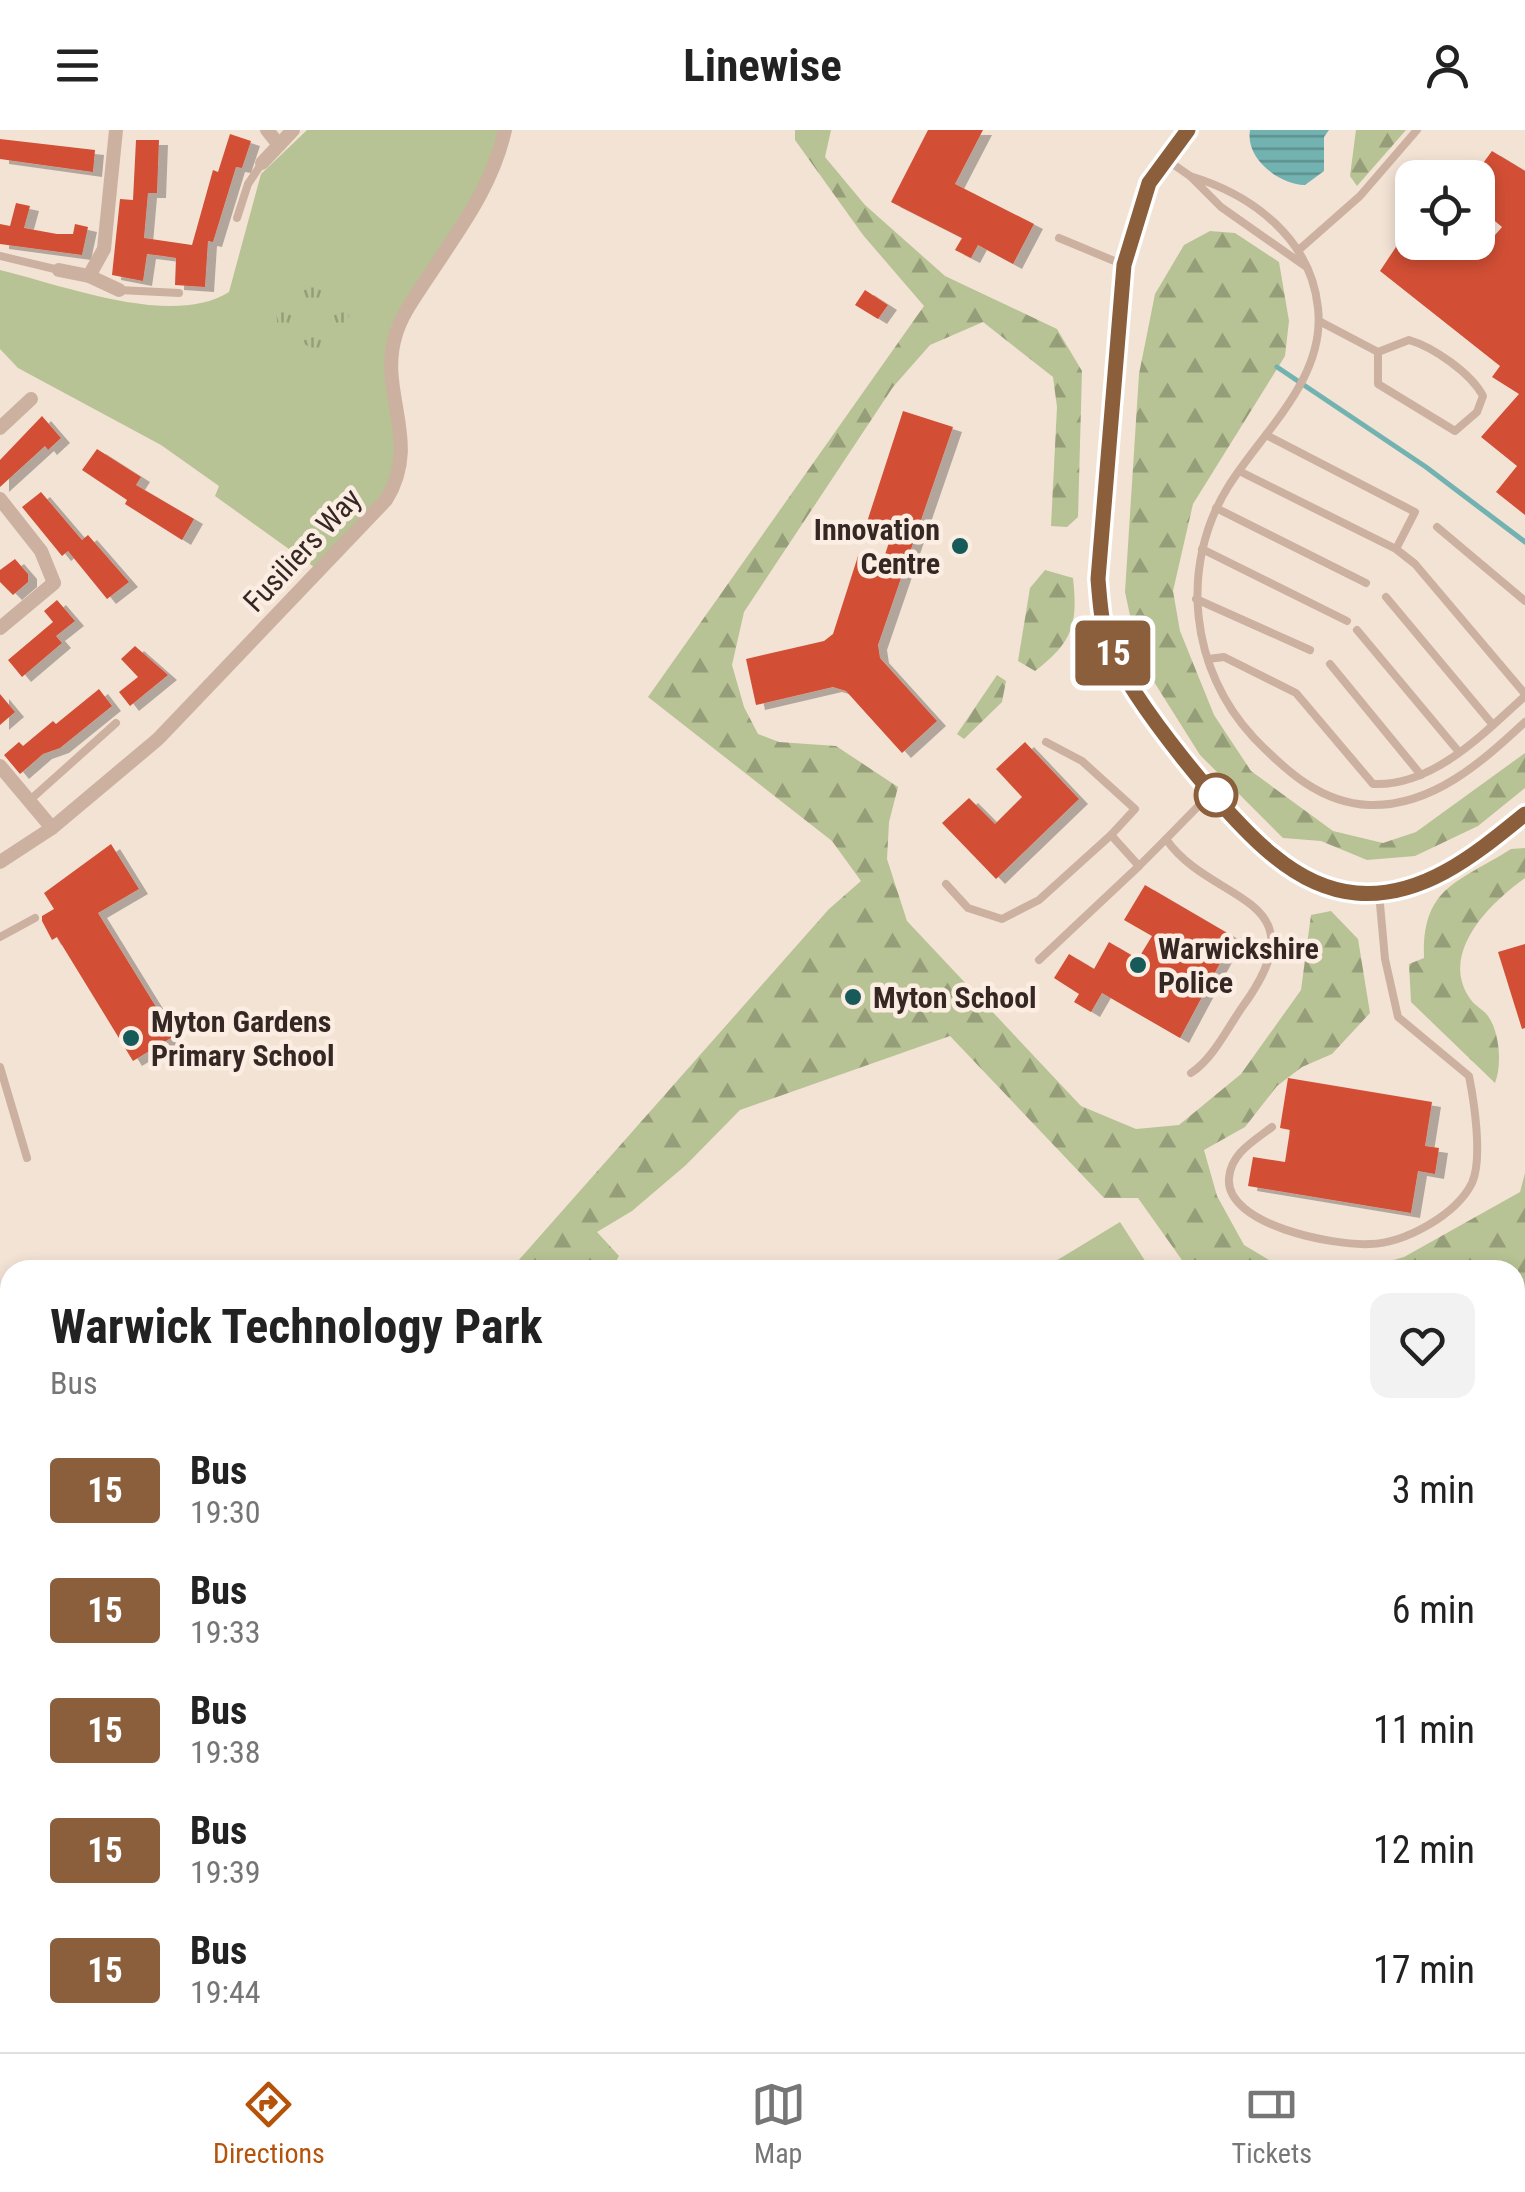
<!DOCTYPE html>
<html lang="en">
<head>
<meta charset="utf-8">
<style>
	:root { --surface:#fff; --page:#f2f2f2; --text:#222; --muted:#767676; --line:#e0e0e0; --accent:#b45309 }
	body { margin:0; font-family:"Roboto Condensed",sans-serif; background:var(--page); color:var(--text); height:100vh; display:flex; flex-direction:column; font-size:38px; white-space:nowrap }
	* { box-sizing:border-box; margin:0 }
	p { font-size:32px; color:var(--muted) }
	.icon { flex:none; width:55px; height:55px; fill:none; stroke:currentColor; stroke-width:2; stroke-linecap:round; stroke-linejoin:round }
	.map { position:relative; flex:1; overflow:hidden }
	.side { position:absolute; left:0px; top:1130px; width:1525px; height:792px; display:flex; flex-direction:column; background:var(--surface); border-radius:30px 30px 0 0; box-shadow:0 5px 15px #0003 }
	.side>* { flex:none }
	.badge { padding:0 20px; border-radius:8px; font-size:35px; line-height:65px }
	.fabs { position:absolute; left:1395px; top:30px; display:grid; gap:20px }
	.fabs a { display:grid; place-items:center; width:100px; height:100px; border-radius:20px; background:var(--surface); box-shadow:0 5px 15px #0003; font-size:50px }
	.map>.badge { position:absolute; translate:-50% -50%; box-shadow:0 0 0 5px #fff }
	.round { display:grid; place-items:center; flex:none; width:105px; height:105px; border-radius:20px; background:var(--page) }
	.overview { display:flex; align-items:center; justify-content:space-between; height:170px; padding:0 50px }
	h1 { font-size:48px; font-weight:700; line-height:75px }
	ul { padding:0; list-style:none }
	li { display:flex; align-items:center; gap:30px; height:120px; padding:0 50px }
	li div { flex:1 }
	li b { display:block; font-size:38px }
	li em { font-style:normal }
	li .badge { min-width:110px; font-weight:700; text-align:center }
	header { display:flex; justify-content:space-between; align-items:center; height:130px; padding:0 50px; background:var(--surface); font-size:45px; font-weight:700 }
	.menu { display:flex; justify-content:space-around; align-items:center; height:140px; border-top:2px solid var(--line); background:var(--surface); font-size:28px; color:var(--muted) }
	.menu a { display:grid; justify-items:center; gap:5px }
	.menu .current { color:var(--accent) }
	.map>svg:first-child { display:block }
	.grass { fill:#b7c394 }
	.forest { fill:url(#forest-firs) }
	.park { fill:url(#park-tufts) }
	.water { fill:url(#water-rules) }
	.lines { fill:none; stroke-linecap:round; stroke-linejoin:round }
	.stream { stroke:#72b2b0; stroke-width:5 }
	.building { fill:#d24f35; filter:url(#shadow) }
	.service { stroke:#ccb1a1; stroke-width:8 }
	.minor { stroke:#ccb1a1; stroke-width:14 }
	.line-casing { stroke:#fff; stroke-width:22 }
	.line { stroke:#8b5e3c; stroke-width:15 }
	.poi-dot { fill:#165a59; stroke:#fbede2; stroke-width:4 }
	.stop-dot { fill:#fff; stroke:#8b5e3c; stroke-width:5 }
	.labels { text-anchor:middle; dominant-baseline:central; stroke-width:9; stroke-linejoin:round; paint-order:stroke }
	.poi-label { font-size:30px; font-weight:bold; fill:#352824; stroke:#fbede2; text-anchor:start }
	.street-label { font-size:30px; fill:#352824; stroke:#fbede2 }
</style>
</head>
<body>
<header><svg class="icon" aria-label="menu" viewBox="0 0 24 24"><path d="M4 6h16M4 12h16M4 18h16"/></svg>Linewise<svg class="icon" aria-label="person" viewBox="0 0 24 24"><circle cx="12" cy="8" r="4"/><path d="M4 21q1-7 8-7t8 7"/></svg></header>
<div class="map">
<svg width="1525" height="1922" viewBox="0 0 1525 1922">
	<defs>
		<pattern id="forest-firs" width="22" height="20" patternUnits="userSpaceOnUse" patternTransform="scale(2.5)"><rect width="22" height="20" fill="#b7c394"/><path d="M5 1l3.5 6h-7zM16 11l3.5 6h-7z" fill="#969e79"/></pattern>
		<pattern id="park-tufts" width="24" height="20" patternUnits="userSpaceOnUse" patternTransform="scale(2.5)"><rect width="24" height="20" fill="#b7c394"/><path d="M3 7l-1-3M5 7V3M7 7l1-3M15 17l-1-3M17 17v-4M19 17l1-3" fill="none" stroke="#969e79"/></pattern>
		<pattern id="water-rules" width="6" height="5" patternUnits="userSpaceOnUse" patternTransform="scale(2.5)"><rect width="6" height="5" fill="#72b2b0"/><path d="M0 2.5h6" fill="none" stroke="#5e918f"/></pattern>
		<filter id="shadow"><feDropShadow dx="9" dy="5" stdDeviation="0" flood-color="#0004"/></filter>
	</defs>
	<rect width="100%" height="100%" fill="#f3e3d5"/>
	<g class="grass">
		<path d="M307,0H505L503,12L396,203L397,349L321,442L215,366L219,356L161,315L18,238L0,219V140C63,155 172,198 229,162L261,44Z"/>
		<polygon points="1120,1092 1151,1140 1041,1140"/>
	</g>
	<g class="forest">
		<polygon points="795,0 831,0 825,27 865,75 945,146 1057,199 1082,241 1078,387 1067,397 1051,396 1057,277 1053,247 983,192 930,215 893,257 744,482 732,535 744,577 758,604 779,612 836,616 898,657 889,692 887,729 907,791 1081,976 1136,999 1179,995 1241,944 1301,860 1311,785 1331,781 1358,809 1370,883 1332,924 1302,937 1277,956 1245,997 1204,1020 1217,1066 1244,1115 1286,1140 1189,1140 1138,1068 1104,1068 950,906 740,980 686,1035 632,1081 597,1102 619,1126 611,1140 510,1140 829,779 861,751 832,711 648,567 924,176 863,105 795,10"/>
		<polygon points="1356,0 1406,0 1357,56 1350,46"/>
		<polygon points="1210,101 1235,103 1279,132 1289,191 1285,226 1193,374 1173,461 1180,501 1214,585 1251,641 1333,701 1383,713 1416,702 1525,623 1525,658 1478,696 1415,726 1367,730 1321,711 1283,708 1200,625 1139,528 1125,462 1139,244 1155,164 1184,115"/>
		<path d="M1045,440L1073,448C1078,494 1073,512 1035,541L1018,531L1030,458Z"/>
		<polygon points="997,545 1006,551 1002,572 964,609 957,604"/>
		<path d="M1525,718V748C1491,772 1437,824 1471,870C1475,876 1483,879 1488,886C1500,903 1502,935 1495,953L1411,872L1409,834L1424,828C1422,757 1457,753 1511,719Z"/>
		<polygon points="1525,1043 1525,1149 1515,1152 1515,1140 1359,1140 1404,1127 1520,1062"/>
	</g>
	<g class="park">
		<polygon points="294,141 355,176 325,225 278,200 276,180 285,170"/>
		<polygon points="1525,1149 1525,1473 1515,1476 1515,1152"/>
	</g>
	<path class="water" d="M1250,0H1329L1324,7V41L1305,55C1279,54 1245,29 1250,0Z"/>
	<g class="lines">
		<polyline class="stream" points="1277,237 1426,337 1525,412"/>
	</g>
	<g class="building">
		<polygon points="928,0 983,0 955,54 1034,94 1013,134 978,115 971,128 955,120 962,108 891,72"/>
		<polygon points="230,4 251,11 242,38 236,37 213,112 208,111 205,157 175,155 176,128 163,126 147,124 143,151 112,145 120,69 133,70 136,10 159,10 157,63 148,63 144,108 192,115 213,40 218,42"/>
		<polygon points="0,9 95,20 93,42 0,29"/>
		<polygon points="1492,21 1525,41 1525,385 1496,362 1517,336 1481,307 1519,264 1492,247 1500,236 1380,141 1412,93 1412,112 1489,112 1502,97 1478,77 1478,40"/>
		<polygon points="16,73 30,76 24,98 57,104 73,104 75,94 88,97 82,125 0,114 0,94 10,96"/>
		<polygon points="865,160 888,175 878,189 855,175"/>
		<polygon points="903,281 953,297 878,515 880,528 937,591 902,623 846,561 833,557 756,575 746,529 824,511 833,504 858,426 882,434 892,403 866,395"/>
		<polygon points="42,286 61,308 48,320 45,316 0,357 0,330"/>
		<polygon points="97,319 141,347 136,355 194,389 182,410 125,374 127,370 82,340"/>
		<polygon points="41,362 82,410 88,405 129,452 107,469 68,421 62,426 22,377"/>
		<polygon points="15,429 28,444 28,452 13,465 0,452 0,440"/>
		<polygon points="57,470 75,491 56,506 62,513 22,547 8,530 53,492 44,481"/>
		<polygon points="135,516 168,545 130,576 119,562 138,547 121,529"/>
		<polygon points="99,559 112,576 60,618 43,624 20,644 4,625 19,612 23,616 53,591 56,594"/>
		<polygon points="0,564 15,582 0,595"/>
		<polygon points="1025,612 1079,669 996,749 942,693 969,668 995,694 1022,667 996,639"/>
		<polygon points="111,714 139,759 98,783 174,906 133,931 57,807 52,810 42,791 42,786 54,779 44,763"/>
		<polygon points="1145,755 1234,807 1180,908 1102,863 1091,882 1074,872 1079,864 1054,848 1069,824 1094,839 1109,812 1138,829 1152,806 1124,790"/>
		<polygon points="1525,814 1525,898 1522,899 1498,822"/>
		<polygon points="1288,948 1432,972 1425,1016 1439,1018 1435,1044 1418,1041 1411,1083 1248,1056 1253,1027 1285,1032 1290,1000 1280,998"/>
	</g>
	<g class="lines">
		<g class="service">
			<polyline points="1167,30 1190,46"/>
			<polyline points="237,88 248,54 262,33"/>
			<polyline points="1059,108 1124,135"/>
			<polyline points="1301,118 1360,66 1417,0"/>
			<polyline points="0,126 59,140"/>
			<path d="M1305,136L1221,77L1190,46C1253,65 1311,109 1318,178C1326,249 1262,302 1228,357C1179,436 1190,540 1254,608C1286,641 1321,673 1369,675C1432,677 1482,632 1525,592"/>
			<polyline points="119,160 179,163"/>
			<polyline points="1319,191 1378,222"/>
			<path d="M1409,210C1433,217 1471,243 1483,266L1477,282L1455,301L1378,254V222Z"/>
			<polyline points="1266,305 1415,382 1396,419"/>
			<polyline points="1239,341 1396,419 1415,434 1525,564"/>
			<polyline points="1216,378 1366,453"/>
			<polyline points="1437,397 1525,471"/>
			<polyline points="1202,419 1347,491"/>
			<polyline points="1386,467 1493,595"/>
			<polyline points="1196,469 1310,520"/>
			<polyline points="1357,500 1459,622"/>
			<path d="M1208,529L1224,527L1296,563L1373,654C1433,657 1484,603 1525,566"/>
			<polyline points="1330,534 1421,645"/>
			<polyline points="1046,612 1082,631 1135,679 1111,705"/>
			<polyline points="30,670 116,593"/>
			<polyline points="946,754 968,778 1002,789 1039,770 1111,705 1139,736 1166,709"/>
			<polyline points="0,807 35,788"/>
			<polyline points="1039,830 1139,736"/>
			<polyline points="0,937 27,1028"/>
			<path d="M1191,943C1213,929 1228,897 1243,876C1324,764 1211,775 1166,709L1213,661"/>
			<path d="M1272,997C1254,1011 1231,1023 1229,1048C1225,1095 1334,1116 1370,1114C1405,1113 1456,1085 1472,1053C1483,1029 1474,971 1469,946L1398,887L1385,829L1379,763"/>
			<polyline points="1060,1912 1061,1922"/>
		</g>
		<g class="minor">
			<path d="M1188,0L1149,53L1124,135L1098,449C1100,472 1101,495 1110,517C1133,571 1227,688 1274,726C1297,745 1327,760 1357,763C1423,769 1477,723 1525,684"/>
			<polyline points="279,15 293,0"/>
			<polyline points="262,33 279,15 267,0"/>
			<polyline points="59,140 89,146 104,119 116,0"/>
			<polyline points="89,146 119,160"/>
			<polyline points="0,298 31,269"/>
			<polyline points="0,369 41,421 54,453 0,498"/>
			<polyline points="0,636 52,698"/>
			<path d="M0,732L52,698L158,609L386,370C423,311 377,262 396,204C402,184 415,167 426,150C458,101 492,58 505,0"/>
			<polyline points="1515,1657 1525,1658"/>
			<polyline points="65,1912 67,1922"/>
			<polyline points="267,1912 273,1922"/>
			<polyline points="515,1912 520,1922"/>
		</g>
	</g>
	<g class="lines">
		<g class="line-casing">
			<path id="line" d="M1188,0L1149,53L1124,135L1098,449C1100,472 1101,495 1110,517C1132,571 1227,689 1274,726C1297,745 1326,760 1356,763C1423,769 1477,723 1525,684"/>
		</g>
		<use href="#line" class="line"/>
	</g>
	<g class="poi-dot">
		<circle cx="960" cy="416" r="10"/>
		<circle cx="1138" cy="835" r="10"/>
		<circle cx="853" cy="867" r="10"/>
		<circle cx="131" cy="908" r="10"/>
	</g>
	<circle class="stop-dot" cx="1216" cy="665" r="20"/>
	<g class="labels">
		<g class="poi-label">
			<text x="940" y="399" text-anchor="end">Innovation<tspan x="940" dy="34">Centre</tspan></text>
			<text x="1158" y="818">Warwickshire<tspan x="1158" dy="34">Police</tspan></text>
			<text x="873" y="867">Myton School</text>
			<text x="151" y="891">Myton Gardens<tspan x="151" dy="34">Primary School</tspan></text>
		</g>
		<g class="street-label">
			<text transform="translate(302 420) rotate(-47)">Fusiliers Way</text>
		</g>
	</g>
</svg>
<div class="fabs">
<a><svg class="icon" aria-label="locate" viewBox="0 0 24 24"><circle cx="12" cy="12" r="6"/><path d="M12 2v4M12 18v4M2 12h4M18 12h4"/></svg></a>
</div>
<b class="badge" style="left:1113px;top:523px;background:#8b5e3c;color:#fff">15</b>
<section class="side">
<div class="overview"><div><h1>Warwick Technology Park</h1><p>Bus</p></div><a class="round"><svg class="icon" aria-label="heart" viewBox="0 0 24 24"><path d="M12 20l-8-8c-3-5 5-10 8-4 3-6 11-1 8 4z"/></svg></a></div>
<ul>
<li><span class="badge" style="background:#8b5e3c;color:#fff">15</span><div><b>Bus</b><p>19:30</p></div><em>3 min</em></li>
<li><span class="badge" style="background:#8b5e3c;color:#fff">15</span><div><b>Bus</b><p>19:33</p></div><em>6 min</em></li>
<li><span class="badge" style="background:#8b5e3c;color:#fff">15</span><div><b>Bus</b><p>19:38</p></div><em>11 min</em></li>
<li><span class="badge" style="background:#8b5e3c;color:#fff">15</span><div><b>Bus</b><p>19:39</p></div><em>12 min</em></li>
<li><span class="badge" style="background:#8b5e3c;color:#fff">15</span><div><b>Bus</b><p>19:44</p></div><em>17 min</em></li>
</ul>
</section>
</div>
<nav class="menu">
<a class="current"><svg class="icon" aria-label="directions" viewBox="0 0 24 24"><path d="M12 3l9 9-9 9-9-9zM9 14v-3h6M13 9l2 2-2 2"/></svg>Directions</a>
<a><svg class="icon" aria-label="map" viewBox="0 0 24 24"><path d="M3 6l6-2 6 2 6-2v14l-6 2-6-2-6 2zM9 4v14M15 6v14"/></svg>Map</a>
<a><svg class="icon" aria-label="tickets" viewBox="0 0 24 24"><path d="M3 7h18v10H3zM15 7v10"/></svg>Tickets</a>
</nav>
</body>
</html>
